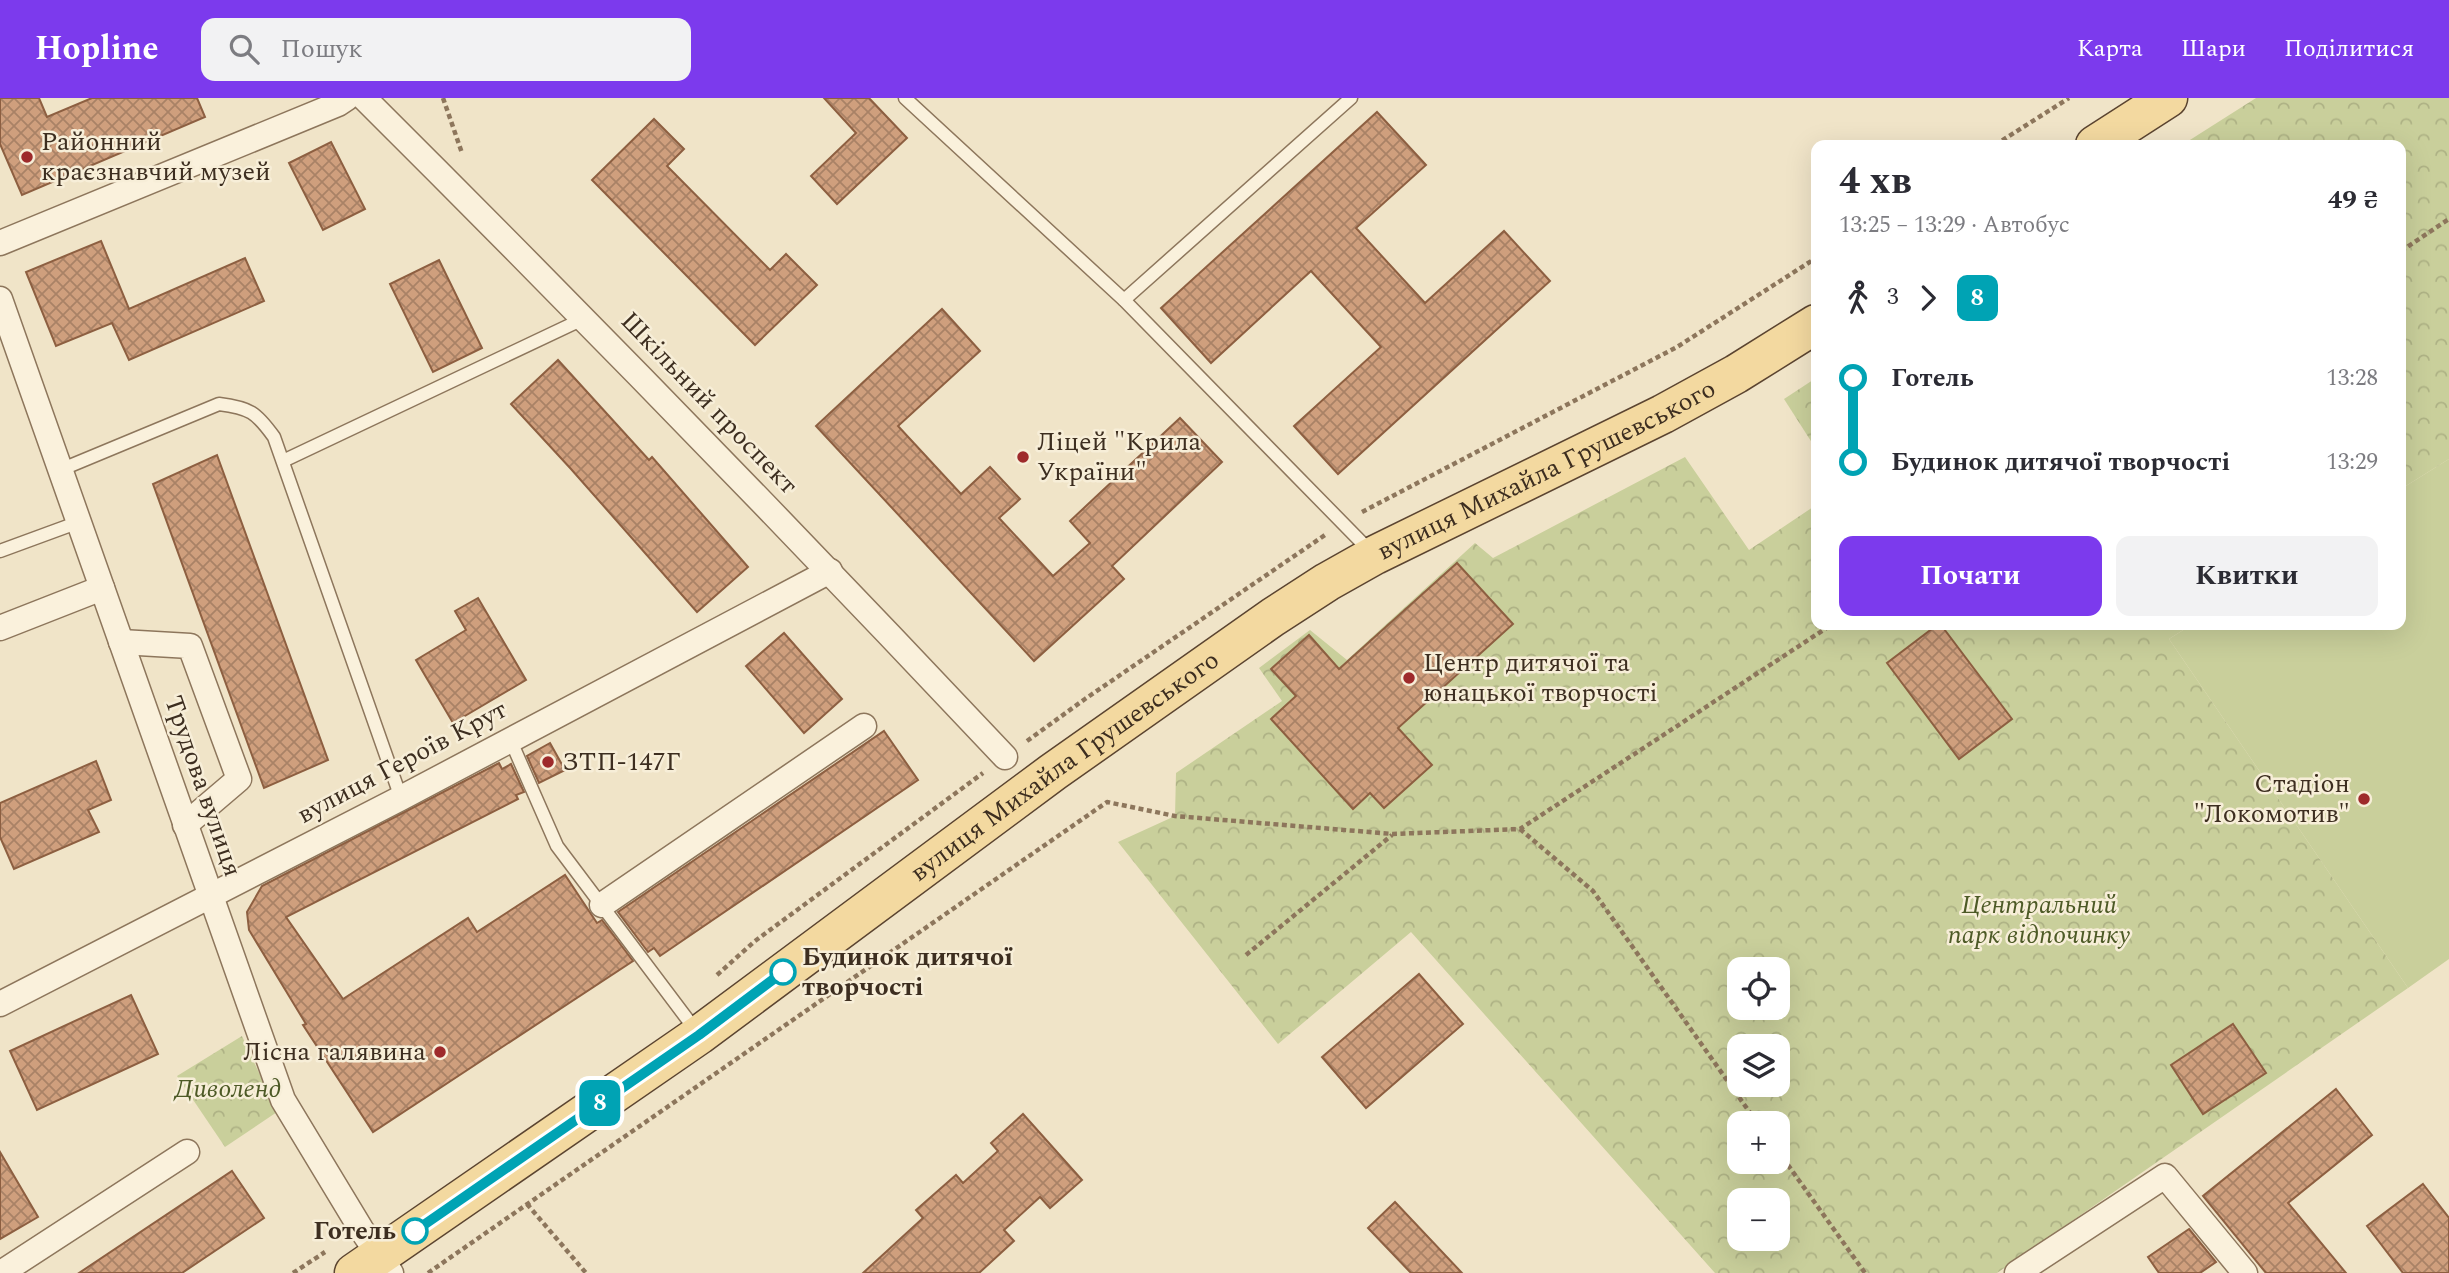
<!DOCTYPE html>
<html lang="uk">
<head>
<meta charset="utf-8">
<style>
	:root { --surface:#fff; --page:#f2f2f3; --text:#2b2b33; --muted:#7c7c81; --accent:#7c3aed }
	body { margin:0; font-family:Spectral,serif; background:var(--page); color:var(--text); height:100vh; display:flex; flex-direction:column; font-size:26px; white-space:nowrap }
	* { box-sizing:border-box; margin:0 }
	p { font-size:23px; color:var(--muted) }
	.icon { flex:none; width:38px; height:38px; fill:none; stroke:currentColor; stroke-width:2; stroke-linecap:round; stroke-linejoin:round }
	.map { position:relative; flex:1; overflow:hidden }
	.details { position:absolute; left:1811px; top:42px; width:595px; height:490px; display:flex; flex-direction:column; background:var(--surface); border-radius:14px; box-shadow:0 7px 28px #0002 }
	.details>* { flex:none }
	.badge { padding:0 14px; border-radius:10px; font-size:24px; line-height:46px }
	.fabs { position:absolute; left:1727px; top:859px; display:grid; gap:14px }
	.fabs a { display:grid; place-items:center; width:63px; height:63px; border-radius:14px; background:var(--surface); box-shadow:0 7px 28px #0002; font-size:35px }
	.map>.badge { position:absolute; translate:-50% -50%; box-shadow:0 0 0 4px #fff }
	.legs { display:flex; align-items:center; gap:10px; height:77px; padding:0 28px; font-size:23px }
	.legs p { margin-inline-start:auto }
	.head { display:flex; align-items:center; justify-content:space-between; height:119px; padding:0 28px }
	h1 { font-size:38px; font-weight:700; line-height:52px }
	.cta { display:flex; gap:14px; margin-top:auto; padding:14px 28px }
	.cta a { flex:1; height:80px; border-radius:14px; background:var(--accent); color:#fff; font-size:28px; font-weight:700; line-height:80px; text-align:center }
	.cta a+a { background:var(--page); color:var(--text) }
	ul { padding:0 28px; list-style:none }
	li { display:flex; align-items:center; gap:24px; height:84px; font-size:26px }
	li i { display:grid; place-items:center; width:10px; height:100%; margin:0 9px; background:currentColor }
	li i::after { content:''; width:18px; height:18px; margin:-9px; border:5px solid; border-radius:50%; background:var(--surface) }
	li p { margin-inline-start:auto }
	li:first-child i { background:linear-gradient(#0000 50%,currentColor 0) }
	li:last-child i { background:linear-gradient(currentColor 50%,#0000 0) }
	header { display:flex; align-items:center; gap:42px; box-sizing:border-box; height:98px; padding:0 35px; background:var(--accent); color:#fff }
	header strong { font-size:33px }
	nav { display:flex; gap:38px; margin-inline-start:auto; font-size:24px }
	.search { width:490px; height:63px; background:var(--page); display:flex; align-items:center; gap:18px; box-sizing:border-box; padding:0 24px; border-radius:14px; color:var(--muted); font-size:26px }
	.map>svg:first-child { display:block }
	.grass { fill:#c9cf9b }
	.park { fill:url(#park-crowns); fill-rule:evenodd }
	.building { fill:url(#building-cross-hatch); stroke:#8d5f41; stroke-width:2 }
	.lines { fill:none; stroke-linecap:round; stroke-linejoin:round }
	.lane-casing { stroke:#8d765c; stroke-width:15 }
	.street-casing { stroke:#8d765c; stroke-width:27 }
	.primary-casing { stroke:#5b4430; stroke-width:41 }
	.path { stroke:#8d765c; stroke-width:4.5; stroke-dasharray:5 3.5; stroke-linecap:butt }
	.lane { stroke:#faf1dc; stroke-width:12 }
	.street { stroke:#faf1dc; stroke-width:24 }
	.primary { stroke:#f3d9a0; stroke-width:38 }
	.line-1-casing { stroke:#fff; stroke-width:16 }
	.line-1 { stroke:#00a3b4; stroke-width:10 }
	.poi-dot { fill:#9e2a2b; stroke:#f7eed8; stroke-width:2.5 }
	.stop-1-dot { fill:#fff; stroke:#00a3b4; stroke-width:3.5 }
	.labels { text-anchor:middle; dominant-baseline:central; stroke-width:5; stroke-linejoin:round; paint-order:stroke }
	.poi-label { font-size:26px; fill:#3d2e20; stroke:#f7eed8; text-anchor:start }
	.street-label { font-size:26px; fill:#3d2e20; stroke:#f7eed8 }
	.park-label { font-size:26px; font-style:italic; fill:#4d5a26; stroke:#f7eed8 }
	.stop-label { font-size:26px; font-weight:bold; fill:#3d2e20; stroke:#f7eed8; text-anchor:start }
</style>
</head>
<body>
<header>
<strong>Hopline</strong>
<div class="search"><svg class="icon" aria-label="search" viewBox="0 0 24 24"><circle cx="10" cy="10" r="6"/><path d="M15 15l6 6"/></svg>Пошук</div>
<nav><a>Карта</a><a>Шари</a><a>Поділитися</a></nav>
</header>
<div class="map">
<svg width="2449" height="1175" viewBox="0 0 2449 1175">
	<defs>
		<pattern id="park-crowns" width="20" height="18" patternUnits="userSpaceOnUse" patternTransform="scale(1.75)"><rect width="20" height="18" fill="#c9cf9b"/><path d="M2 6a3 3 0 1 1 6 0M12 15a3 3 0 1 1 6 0" fill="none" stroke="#aeb285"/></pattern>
		<pattern id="building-cross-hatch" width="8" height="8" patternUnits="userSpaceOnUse" patternTransform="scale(1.75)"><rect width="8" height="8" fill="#cf9f7d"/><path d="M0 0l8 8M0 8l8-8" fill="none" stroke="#a98266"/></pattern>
	</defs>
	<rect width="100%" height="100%" fill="#f0e4c8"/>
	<polygon class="grass" points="2449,361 2449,861 2408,890 2169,541 2191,527 2401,527 2401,391"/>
	<g class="park">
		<polygon points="2256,0 2449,0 2449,361 2401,391 2401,47 2182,47"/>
		<polygon points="1816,280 1816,351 1784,301"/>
		<path d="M1685,359L1749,452L1816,407V527H2191L2169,541L2408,890L1997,1175H1715L1411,834L1278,946L1118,744L1175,718L1176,675L1282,603L1259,570L1310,532L1347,562L1475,445L1493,460ZM1740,872H1778V910H1740ZM1740,948H1778V987H1740ZM1740,1026H1778V1064H1740ZM1740,1102H1778V1141H1740Z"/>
		<polygon points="242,938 277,1014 225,1049 177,978"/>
	</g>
	<g class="building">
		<polygon points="0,0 39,0 47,19 92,0 197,0 205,19 22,97 0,46"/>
		<polygon points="824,0 869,0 907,40 837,106 811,78 856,35"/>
		<polygon points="1377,14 1426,67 1356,130 1425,205 1504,133 1550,183 1338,376 1294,328 1381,249 1311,173 1211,265 1161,210"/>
		<polygon points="654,21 684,51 667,68 770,172 786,156 817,187 755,247 592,82"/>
		<polygon points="331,44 365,111 323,132 289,65"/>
		<polygon points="101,143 129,211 245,160 264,203 129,262 112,225 56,248 26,174"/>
		<polygon points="439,162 482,250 433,274 390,186"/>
		<polygon points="942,211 980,253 898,328 961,396 990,369 1020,401 999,420 1053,478 1090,445 1070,423 1180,320 1222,364 1112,468 1124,481 1034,563 816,328"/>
		<polygon points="558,262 649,362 652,359 748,469 697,514 571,371 511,306"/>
		<polygon points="217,357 328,662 264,690 153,386"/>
		<polygon points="1457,465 1513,526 1398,630 1432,667 1384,710 1370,695 1353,711 1271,621 1296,598 1271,571 1309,537 1339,571"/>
		<polygon points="478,500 526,582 453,625 416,562 466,532 455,513"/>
		<polygon points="1937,527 1941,527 2012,621 1959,661 1887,565"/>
		<polygon points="784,535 842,601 804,635 746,568"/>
		<polygon points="884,633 918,682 660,858 654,850 648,854 618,814"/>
		<polygon points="550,645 565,672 539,685 527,658"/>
		<polygon points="96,663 111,702 88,712 99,734 14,771 0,739 0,705"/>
		<polygon points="499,665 502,671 511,666 524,694 516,697 518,701 286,819 343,901 468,820 477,834 565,777 597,825 602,822 633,863 373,1034 303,927 306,926 249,832 247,814 262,788"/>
		<polygon points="1419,876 1463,926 1366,1010 1322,959"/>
		<polygon points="131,897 158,956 37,1012 10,953"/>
		<polygon points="2233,926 2266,975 2203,1016 2171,967"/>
		<polygon points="2336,991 2372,1037 2288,1105 2346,1175 2266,1175 2203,1098"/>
		<polygon points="1023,1016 1082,1082 1050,1110 1040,1099 1004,1132 1014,1143 979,1175 863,1175 923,1120 916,1112 956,1077 963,1085 998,1053 991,1045"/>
		<polygon points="0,1054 38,1119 0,1141"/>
		<polygon points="232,1073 264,1120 182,1175 79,1175"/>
		<polygon points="2423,1086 2449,1120 2449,1175 2403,1175 2367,1128"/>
		<polygon points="1395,1104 1462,1175 1411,1175 1368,1130"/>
		<polygon points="2189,1131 2216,1164 2200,1175 2159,1175 2148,1159"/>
	</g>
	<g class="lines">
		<g class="lane-casing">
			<g id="lane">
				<polyline points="905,0 1124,202 1371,454"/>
				<polyline points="1124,202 1351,0"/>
				<polyline points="283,363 585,220"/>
				<path d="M60,372L219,306C250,310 256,314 274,339L401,700"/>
				<polyline points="0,453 79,424"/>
				<polyline points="510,641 557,748 697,934"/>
			</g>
		</g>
		<g class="street-casing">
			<g id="street">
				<path d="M364,0C581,216 795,436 1005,659"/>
				<polyline points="0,145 338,6 347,0"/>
				<polyline points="0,201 283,1002 361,1131 391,1175"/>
				<polyline points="0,530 102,490"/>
				<polyline points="121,544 190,548 239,681 185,727"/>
				<polyline points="602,807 864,628"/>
				<polyline points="0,906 401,700 830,473"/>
				<polyline points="1,1175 187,1054"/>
				<polyline points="2017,1175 2165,1078 2245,1175"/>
			</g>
		</g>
		<g class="primary-casing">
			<g id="primary">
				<polyline points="2095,47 2168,0"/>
				<path id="s1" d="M354,1175L699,937L1053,674L1273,519L1327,484L1375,457L1663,316L1736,276L1816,226"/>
			</g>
		</g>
		<g class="path">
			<polyline points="443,0 462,55"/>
			<polyline points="1995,47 2069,0"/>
			<polyline points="2401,153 2449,121"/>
			<polyline points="1362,414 1677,249 1816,160"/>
			<polyline points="1027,643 1085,601 1325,437"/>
			<polyline points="1520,731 1593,793 1758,1026"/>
			<polyline points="1246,857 1392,737"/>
			<polyline points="717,877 755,843 983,675"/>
			<polyline points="1778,1053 1865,1175"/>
			<polyline points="527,1106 586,1175"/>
			<polyline points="293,1175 325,1154"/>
			<polyline points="428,1175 1107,704 1175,718 1393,736 1520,731 1831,527"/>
		</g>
		<use href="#lane" class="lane"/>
		<use href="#street" class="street"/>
		<use href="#primary" class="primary"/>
	</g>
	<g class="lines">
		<g class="line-1-casing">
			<polyline id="line-1" points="415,1133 699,937 783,874"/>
		</g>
		<use href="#line-1" class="line-1"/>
	</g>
	<g class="poi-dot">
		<circle cx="27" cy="59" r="7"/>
		<circle cx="1023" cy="359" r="7"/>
		<circle cx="1409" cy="580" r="7"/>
		<circle cx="548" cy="664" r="7"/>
		<circle cx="2364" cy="701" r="7"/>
		<circle cx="440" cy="954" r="7"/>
	</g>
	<g class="stop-1-dot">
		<circle cx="783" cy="874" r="12"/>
		<circle cx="415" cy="1133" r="12"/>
	</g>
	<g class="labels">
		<g class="poi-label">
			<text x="41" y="44">Районний<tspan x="41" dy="30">краєзнавчий музей</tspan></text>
			<text x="1037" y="344">Ліцей "Крила<tspan x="1037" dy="30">України"</tspan></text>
			<text x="1423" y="565">Центр дитячої та<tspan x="1423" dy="30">юнацької творчості</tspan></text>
			<text x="562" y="664">ЗТП-147Г</text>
			<text x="2350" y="686" text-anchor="end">Стадіон<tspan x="2350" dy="30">"Локомотив"</tspan></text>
			<text x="426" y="954" text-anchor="end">Лісна галявина</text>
		</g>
		<g class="street-label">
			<text transform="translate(709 305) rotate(46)">Шкільний проспект</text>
			<text stroke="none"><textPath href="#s1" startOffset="1440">вулиця Михайла Грушевського</textPath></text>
			<text transform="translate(402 664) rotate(-28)">вулиця Героїв Крут</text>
			<text stroke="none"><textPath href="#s1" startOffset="873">вулиця Михайла Грушевського</textPath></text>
			<text transform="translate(203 688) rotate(71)">Трудова вулиця</text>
		</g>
		<g class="park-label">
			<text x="2039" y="807">Центральний<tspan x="2039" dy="30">парк відпочинку</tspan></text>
			<text x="228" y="991">Диволенд</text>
		</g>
		<g class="stop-label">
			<text x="802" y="859">Будинок дитячої<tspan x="802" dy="30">творчості</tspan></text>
			<text x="396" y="1133" text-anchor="end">Готель</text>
		</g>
	</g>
</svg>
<div class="fabs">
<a><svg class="icon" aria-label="locate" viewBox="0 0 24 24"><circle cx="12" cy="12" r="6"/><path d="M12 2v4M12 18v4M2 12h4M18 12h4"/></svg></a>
<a><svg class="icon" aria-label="layers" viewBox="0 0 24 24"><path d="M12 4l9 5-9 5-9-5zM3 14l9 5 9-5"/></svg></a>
<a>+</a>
<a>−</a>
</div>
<b class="badge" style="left:600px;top:1005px;background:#00a3b4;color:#fff">8</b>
<section class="details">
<div class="head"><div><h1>4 хв</h1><p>13:25 – 13:29 · Автобус</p></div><b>49 ₴</b></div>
<div class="legs"><svg class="icon" aria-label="walk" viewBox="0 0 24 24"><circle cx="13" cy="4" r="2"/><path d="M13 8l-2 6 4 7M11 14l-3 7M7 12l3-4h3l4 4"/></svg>3<svg class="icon" aria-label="forward" viewBox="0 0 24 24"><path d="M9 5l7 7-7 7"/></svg><b class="badge" style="background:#00a3b4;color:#fff">8</b></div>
<ul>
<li><i style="color:#00a3b4"></i><b>Готель</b><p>13:28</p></li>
<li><i style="color:#00a3b4"></i><b>Будинок дитячої творчості</b><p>13:29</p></li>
</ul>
<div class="cta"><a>Почати</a><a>Квитки</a></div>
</section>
</div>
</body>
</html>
